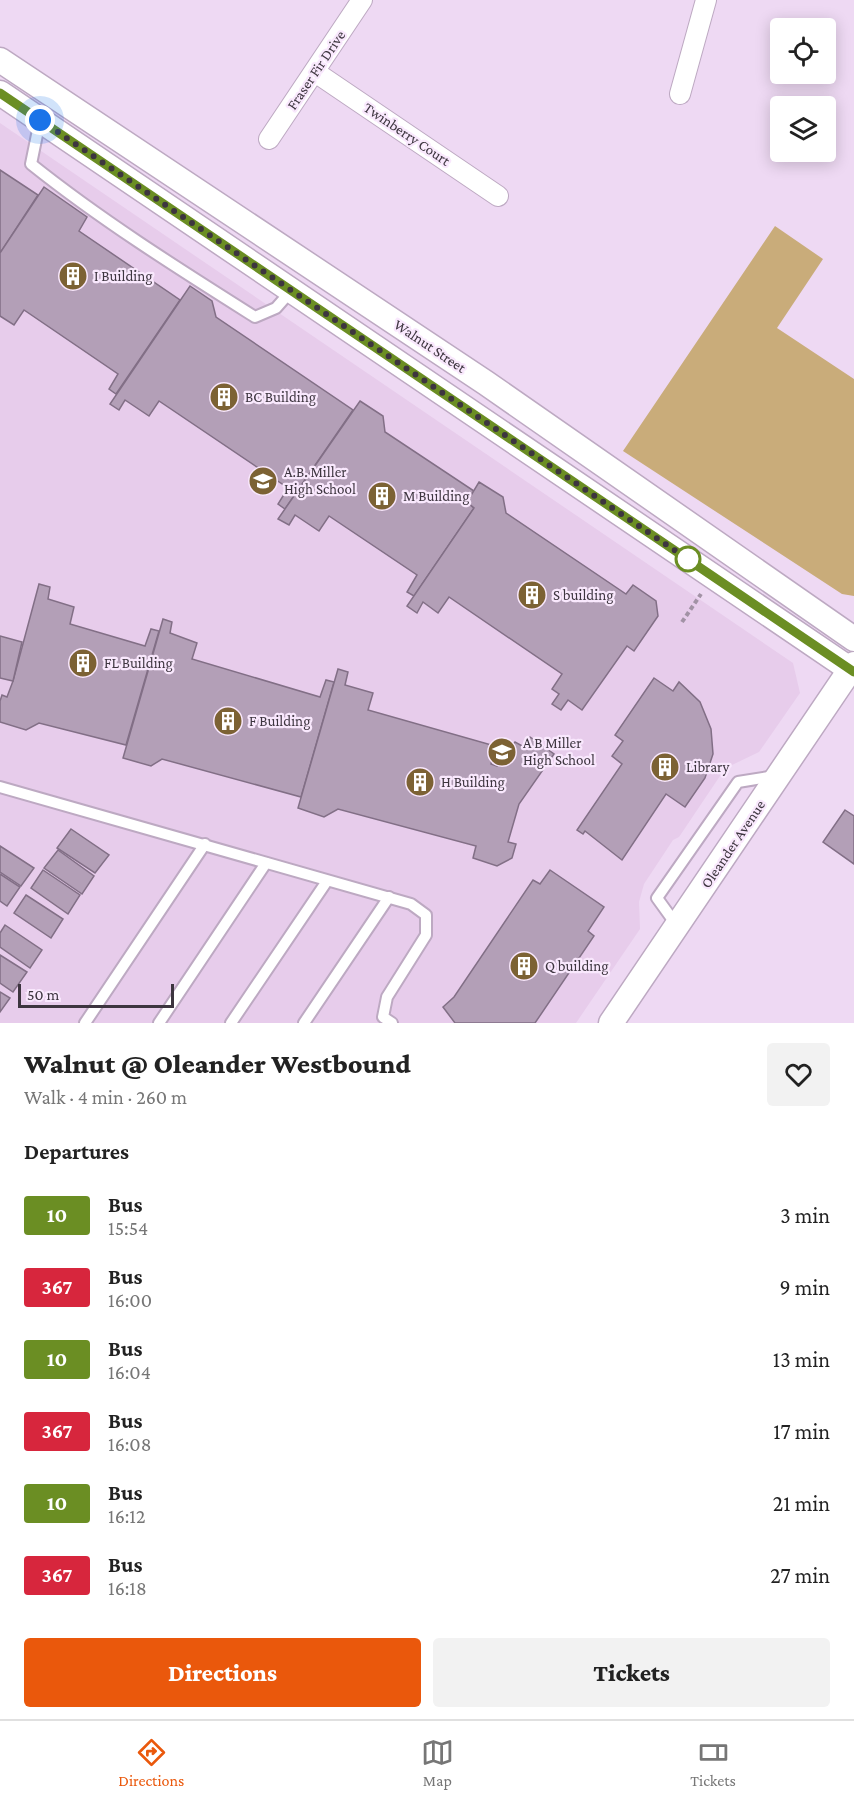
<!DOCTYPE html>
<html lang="en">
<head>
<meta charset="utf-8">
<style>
	:root { --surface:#fff; --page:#f2f2f2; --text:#222; --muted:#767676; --line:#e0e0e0; --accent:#ea580c }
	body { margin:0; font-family:"Crimson Pro",serif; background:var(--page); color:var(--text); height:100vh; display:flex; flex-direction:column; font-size:22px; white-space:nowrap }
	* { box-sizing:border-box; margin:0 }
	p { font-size:20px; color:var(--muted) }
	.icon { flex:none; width:33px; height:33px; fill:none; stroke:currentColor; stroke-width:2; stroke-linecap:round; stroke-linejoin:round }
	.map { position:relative; height:1023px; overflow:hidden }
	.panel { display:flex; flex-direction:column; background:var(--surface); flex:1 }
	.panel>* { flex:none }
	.badge { padding:0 12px; border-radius:4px; font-size:21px; line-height:39px }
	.fabs { position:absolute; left:770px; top:18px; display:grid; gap:12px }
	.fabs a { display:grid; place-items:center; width:66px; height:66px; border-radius:6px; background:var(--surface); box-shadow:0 3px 15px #0003; font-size:30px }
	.scale { position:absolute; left:18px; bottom:15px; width:156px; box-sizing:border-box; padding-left:6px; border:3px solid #3d353f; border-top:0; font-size:16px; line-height:21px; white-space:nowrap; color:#3d353f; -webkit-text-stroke:4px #f9e8fd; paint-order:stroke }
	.you { position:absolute; width:30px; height:30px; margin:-15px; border:4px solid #fff; border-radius:50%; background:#1a73e8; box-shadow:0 0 0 9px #1a73e833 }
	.map>.badge { position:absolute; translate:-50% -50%; box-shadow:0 0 0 3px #fff }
	h2 { padding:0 24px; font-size:22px; line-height:54px }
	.round { display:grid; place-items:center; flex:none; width:63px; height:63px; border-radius:6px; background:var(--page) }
	.headline { display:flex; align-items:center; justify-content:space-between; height:102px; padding:0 24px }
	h1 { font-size:28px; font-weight:800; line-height:45px }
	.action { display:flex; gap:12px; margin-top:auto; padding:12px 24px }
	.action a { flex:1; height:69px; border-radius:6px; background:var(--accent); color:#fff; font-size:24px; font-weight:800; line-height:69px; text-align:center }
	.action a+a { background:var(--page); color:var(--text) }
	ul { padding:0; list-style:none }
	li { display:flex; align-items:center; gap:18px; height:72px; padding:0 24px }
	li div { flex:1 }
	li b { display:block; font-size:22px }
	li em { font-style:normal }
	li .badge { min-width:66px; font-weight:700; text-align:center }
	.dock { display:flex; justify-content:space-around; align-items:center; height:84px; border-top:2px solid var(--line); background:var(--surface); font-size:16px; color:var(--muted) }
	.dock a { display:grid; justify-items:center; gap:3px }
	.dock .current { color:var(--accent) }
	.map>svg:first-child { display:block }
	.built { fill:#e7cceb }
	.water { fill:#c9ac7a }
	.building { fill:#b39fb7; stroke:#826f86; stroke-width:1.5 }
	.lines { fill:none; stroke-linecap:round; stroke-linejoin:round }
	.service-casing { stroke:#bda9c2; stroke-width:14 }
	.minor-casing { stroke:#bda9c2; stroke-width:22 }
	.tertiary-casing { stroke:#bda9c2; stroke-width:27 }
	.path { stroke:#a292a5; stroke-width:4; stroke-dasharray:4.5 3; stroke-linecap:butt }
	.service { stroke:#fff; stroke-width:10 }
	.minor { stroke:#fff; stroke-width:20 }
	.tertiary { stroke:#fff; stroke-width:24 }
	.line-casing { stroke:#fff; stroke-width:14 }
	.line { stroke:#6b8e23; stroke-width:9 }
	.walk { stroke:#3d353f; stroke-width:6; stroke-dasharray:0 10.8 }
	.stop-dot { fill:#fff; stroke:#6b8e23; stroke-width:3 }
	.labels { text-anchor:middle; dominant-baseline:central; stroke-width:4.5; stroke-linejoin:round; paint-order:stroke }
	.street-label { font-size:15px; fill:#3d353f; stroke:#f9e8fd }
	.poi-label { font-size:15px; fill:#3d353f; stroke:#f9e8fd; text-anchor:start }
</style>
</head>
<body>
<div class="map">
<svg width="854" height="1023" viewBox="0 0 854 1023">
	<rect width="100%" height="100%" fill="#eed9f3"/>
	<polygon class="built" points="0,123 793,663 800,693 759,752 732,765 720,776 679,837 673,840 644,884 639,902 640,929 576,1023 0,1023"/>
	<polygon class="water" points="775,226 823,259 777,328 854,379 854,596 842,594 623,451"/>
	<g class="building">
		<polygon points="0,170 38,195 0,253"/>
		<polygon points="44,187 87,217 79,231 180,300 116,394 109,389 118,374 24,310 14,325 0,316 0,253"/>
		<polygon points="190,286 212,301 216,317 353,410 285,509 278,504 288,488 159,401 149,416 125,400 119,410 110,404"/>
		<polygon points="360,401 383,416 385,432 474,491 467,502 474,508 414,596 407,592 417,575 329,516 319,531 295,515 289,525 278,519"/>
		<polygon points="479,482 503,497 506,513 626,594 633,585 656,601 658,616 634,651 627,646 582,710 568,700 561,710 552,704 559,694 552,689 562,674 449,597 438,613 423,602 417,613 407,606 474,508 467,502"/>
		<polygon points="39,584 50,587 48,599 74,607 70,624 145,646 151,629 159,631 126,745 39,723 26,730 0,722 0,701 2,695 7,697 13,681"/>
		<polygon points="163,619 172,622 170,633 197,643 192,659 320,697 326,680 334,682 301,797 162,759 151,766 123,758"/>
		<polygon points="0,636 22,642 13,681 0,678"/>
		<polygon points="338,669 348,672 345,685 373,693 368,710 495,746 491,764 497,766 515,742 524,747 530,737 554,754 519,804 508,842 516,844 512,858 497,866 473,858 476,846 338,809 324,817 298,808"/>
		<polygon points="654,678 673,691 679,682 700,702 711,729 713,754 705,778 685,807 666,794 622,860 585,831 583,834 577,830 622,764 612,756 623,741 615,735"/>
		<polygon points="845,810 854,816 854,864 823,842"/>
		<polygon points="71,829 109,855 95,873 57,848"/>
		<polygon points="0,846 34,868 21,886 0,872"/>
		<polygon points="58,850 94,876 82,894 44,868"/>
		<polygon points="43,870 80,895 68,914 31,888"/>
		<polygon points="550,870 604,907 588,931 594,936 535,1023 455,1023 443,1007 454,997 533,880 540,884"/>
		<polygon points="0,874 20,887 7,906 0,901"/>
		<polygon points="26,895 63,919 51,938 14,913"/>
		<polygon points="5,925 42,950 30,968 0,947 0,933"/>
		<polygon points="0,955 27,972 13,992 0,983"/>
		<polygon points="0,992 10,998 0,1012"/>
	</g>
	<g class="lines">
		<g class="service-casing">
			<g id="service">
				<path d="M40,120L31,164C101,220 179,269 255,317L276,308L291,291"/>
				<polyline points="0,787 411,904 426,915 426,935 387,997 383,1017 392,1023"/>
				<polyline points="679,922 670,916 657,898 738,782 775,776"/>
				<polyline points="85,1023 205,844"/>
				<polyline points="159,1023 266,863"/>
				<polyline points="231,1023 327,881"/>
				<polyline points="304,1023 389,897"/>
			</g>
		</g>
		<g class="minor-casing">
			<g id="minor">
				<polyline points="315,72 498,196"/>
				<polyline points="680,94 706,0"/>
				<polyline points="269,139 362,0"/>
			</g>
		</g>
		<g class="tertiary-casing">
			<g id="tertiary">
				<polyline points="0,60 486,383 854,639"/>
				<polyline points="0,93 854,672"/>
				<polyline points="611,1023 854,664"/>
			</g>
		</g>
		<polyline class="path" points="682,622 701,594"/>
		<use href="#service" class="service"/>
		<use href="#minor" class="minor"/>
		<use href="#tertiary" class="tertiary"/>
	</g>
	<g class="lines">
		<g class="line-casing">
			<polyline id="line" points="0,93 854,672"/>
		</g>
		<use href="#line" class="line"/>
		<polyline class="walk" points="40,120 695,564 688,559"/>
	</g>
	<defs>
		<g id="building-disc" transform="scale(1.5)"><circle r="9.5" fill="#7c6234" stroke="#f9e8fd"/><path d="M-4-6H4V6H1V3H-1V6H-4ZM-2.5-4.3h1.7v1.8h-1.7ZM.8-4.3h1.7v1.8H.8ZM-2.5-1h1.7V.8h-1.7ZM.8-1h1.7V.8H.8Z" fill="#fff"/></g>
		<g id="school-disc" transform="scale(1.5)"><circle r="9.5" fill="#7c6234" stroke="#f9e8fd"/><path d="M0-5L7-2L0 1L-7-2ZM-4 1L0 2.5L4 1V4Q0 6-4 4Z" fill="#fff"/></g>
	</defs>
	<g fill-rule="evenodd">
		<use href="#building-disc" x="73" y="276"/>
		<use href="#building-disc" x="224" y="397"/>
		<use href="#school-disc" x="263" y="481"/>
		<use href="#building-disc" x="382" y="496"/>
		<use href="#building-disc" x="532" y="595"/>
		<use href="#building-disc" x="83" y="663"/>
		<use href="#building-disc" x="228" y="721"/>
		<use href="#school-disc" x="502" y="752"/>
		<use href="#building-disc" x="665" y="767"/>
		<use href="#building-disc" x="420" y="782"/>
		<use href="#building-disc" x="524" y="966"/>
	</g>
	<circle class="stop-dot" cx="688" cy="559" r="12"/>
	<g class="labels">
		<g class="street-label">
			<text transform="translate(316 70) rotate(-56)">Fraser Fir Drive</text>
			<text transform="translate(407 134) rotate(34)">Twinberry Court</text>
			<text transform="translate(430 346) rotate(34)">Walnut Street</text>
			<text transform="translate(733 844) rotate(-56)">Oleander Avenue</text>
		</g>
		<g class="poi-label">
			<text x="94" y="276">I Building</text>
			<text x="245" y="397">BC Building</text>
			<text x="284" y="472">A.B. Miller<tspan x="284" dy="17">High School</tspan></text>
			<text x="403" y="496">M Building</text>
			<text x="553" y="595">S building</text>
			<text x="104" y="663">FL Building</text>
			<text x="249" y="721">F Building</text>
			<text x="523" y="743">A B Miller<tspan x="523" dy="17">High School</tspan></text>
			<text x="686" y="767">Library</text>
			<text x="441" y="782">H Building</text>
			<text x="545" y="966">Q building</text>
		</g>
	</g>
</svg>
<div class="fabs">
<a><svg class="icon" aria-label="locate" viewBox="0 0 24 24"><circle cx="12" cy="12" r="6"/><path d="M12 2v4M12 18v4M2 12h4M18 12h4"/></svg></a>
<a><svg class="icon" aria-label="layers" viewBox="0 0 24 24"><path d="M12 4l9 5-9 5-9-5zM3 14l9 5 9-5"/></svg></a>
</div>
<div class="scale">50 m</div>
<div class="you" style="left:40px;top:120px"></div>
</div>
<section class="panel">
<div class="headline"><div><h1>Walnut @ Oleander Westbound</h1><p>Walk · 4 min · 260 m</p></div><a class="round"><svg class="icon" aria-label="heart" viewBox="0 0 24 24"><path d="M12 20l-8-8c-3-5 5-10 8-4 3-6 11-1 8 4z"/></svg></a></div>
<h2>Departures</h2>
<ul>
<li><span class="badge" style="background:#6b8e23;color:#fff">10</span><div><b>Bus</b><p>15:54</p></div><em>3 min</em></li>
<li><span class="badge" style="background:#d7263d;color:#fff">367</span><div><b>Bus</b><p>16:00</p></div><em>9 min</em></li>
<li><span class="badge" style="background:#6b8e23;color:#fff">10</span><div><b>Bus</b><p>16:04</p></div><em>13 min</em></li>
<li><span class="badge" style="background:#d7263d;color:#fff">367</span><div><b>Bus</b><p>16:08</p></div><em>17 min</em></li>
<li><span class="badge" style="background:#6b8e23;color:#fff">10</span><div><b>Bus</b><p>16:12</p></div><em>21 min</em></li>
<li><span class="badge" style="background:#d7263d;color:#fff">367</span><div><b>Bus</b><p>16:18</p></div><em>27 min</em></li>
</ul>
<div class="action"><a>Directions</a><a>Tickets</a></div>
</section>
<nav class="dock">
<a class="current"><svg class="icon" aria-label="directions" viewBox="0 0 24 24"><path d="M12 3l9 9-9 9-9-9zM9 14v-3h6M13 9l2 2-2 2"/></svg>Directions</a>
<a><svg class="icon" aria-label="map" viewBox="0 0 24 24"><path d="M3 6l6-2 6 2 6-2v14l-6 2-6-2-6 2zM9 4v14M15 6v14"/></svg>Map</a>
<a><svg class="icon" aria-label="tickets" viewBox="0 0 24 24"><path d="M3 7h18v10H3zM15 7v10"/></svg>Tickets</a>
</nav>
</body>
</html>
